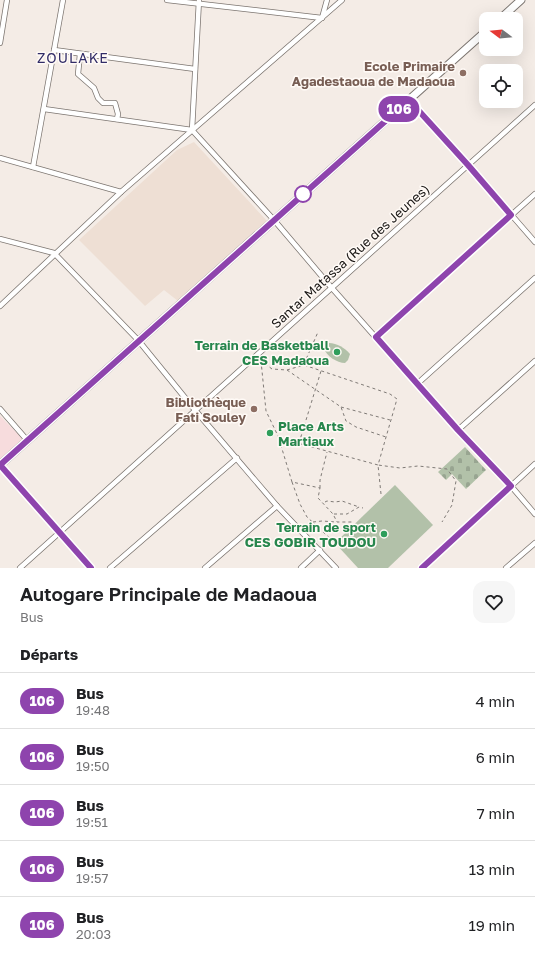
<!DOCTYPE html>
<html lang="fr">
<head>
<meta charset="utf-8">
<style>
	:root { --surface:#fff; --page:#f6f6f6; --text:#202124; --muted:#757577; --line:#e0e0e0 }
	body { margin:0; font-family:"Golos Text",sans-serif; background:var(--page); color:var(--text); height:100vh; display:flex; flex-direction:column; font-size:15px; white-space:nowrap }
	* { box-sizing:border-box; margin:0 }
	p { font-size:13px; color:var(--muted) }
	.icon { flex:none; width:22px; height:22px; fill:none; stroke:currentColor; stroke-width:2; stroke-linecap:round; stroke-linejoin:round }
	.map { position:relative; height:568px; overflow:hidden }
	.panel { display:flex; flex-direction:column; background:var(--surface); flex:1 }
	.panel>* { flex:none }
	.badge { padding:0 8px; border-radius:13px; font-size:14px; line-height:26px }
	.needle { width:26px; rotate:286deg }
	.buttons { position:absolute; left:479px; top:12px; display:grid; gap:8px }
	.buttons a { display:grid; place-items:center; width:44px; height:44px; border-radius:8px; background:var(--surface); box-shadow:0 4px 16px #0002; font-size:20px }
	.map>.badge { position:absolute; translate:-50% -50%; box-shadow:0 0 0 2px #fff }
	h2 { padding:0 20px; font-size:15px; line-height:36px }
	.round { display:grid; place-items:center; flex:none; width:42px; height:42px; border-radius:12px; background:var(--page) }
	.headline { display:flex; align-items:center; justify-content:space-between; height:68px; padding:0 20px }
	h1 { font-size:19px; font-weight:600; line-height:30px }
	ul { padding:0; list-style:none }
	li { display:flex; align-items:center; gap:12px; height:56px; padding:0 20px; border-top:1px solid var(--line) }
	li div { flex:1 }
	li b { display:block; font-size:15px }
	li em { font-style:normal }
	li .badge { min-width:44px; font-weight:700; text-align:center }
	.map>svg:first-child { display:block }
	.built { fill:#eedfd4 }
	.medical { fill:#f7dcdd }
	.grass { fill:#b2c1a9 }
	.cemetery { fill:url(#cemetery-stones) }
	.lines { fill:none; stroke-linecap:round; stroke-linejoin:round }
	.minor-casing { stroke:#7c7570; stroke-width:6 }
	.trunk-casing { stroke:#7c7570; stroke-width:9 }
	.path { stroke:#7f7a76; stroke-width:1; stroke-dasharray:3 3; stroke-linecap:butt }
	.minor { stroke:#fff; stroke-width:4.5 }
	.trunk { stroke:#fff; stroke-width:7 }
	.line-casing { stroke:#fff; stroke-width:9 }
	.line { stroke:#8e44ad; stroke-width:6 }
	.education-dot { fill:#8d6e63; stroke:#fffaf6; stroke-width:1.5 }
	.stop-dot { fill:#fff; stroke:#8e44ad; stroke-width:2 }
	.leisure-dot { fill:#2e9e5b; stroke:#fffaf6; stroke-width:1.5 }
	.labels { text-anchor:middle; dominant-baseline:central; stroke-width:3; stroke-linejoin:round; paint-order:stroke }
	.education-label { font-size:13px; font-weight:bold; fill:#785e54; stroke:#fffaf6; text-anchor:end }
	.street-label { font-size:13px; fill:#1a1715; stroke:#fffaf6 }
	.leisure-label { font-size:13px; font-weight:bold; fill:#27864d; stroke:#fffaf6; text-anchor:end }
	.neighbourhood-label { font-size:14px; letter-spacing:1px; fill:#312c67; stroke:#fffaf6 }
</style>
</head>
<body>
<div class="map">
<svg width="535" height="568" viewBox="0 0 535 568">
	<defs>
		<pattern id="cemetery-stones" width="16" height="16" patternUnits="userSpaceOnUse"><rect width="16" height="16" fill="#b2c1a9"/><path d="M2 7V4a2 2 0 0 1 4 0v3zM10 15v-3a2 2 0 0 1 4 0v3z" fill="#98a591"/></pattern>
	</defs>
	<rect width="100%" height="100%" fill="#f4ece6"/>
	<polygon class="built" points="194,142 267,221 178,301 164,290 145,306 79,240 177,150"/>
	<polygon class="medical" points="0,416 23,439 0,460"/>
	<g class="grass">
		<path d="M329,343C337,343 345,348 350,354L348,360L345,363C337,363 326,356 324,348Z"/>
		<polygon points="395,485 433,525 388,568 358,568 335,543"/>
	</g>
	<polygon class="cemetery" points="465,447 486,470 466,489 452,474 446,480 438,472"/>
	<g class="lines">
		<g class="minor-casing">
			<g id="minor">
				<polyline points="167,0 322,18"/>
				<polyline points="322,18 327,0"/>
				<polyline points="0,43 7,0"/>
				<polyline points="54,50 195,69"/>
				<polyline points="80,54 78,74 94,88 98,98 103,103 115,103 118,114 117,119"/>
				<polyline points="409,100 468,165 535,242"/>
				<polyline points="44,109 192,130 274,220 331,287 458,430 511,486 535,514"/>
				<polyline points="192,130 199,0"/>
				<polyline points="0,158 121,192"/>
				<polyline points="33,167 63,0"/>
				<polyline points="0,239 54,253 138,340 195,410 277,506 336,568"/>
				<polyline points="0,306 121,192 342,0"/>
				<polyline points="375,337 535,194"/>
				<polyline points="417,384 535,278"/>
				<polyline points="0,409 27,440"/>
				<polyline points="458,430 535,361"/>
				<polyline points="0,465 91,568"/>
				<polyline points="20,568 535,105"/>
				<polyline points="110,568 237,458"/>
				<polyline points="205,568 277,506"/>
				<polyline points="301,568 320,550"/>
				<polyline points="422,568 535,464"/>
				<polyline points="506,568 535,543"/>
			</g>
		</g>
		<g class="trunk-casing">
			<g id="trunk">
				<polyline points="500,19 521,0"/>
				<polyline points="0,465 486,31"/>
			</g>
		</g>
		<g class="path">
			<polyline points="260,360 272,369 287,370 304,365 390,394 397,399 378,465 279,438 266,411 261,361"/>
			<polyline points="304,364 318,332"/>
			<polyline points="287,370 341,407 346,421 356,427 386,437"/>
			<polyline points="341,407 390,420"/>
			<polyline points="279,439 292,482 320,488 318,498 333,514 337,522 352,522"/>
			<polyline points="299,443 321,371"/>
			<polyline points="292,482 300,504 307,517 335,543"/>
			<polyline points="320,488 320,480 327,452"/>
			<polyline points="381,494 378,465 400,468 418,466 447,469 456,481 452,505 442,522"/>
			<polyline points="325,502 327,501 335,502 342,501 359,507"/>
			<polyline points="334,514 347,514 359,507 363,508"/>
			<polyline points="313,522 322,521 336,522"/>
		</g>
		<use href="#minor" class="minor"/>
		<use href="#trunk" class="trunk"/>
	</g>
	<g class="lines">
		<g class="line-casing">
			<polyline id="line" points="91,568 0,465 409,100 468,165 511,215 376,337 458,430 511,486 422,568"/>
		</g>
		<use href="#line" class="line"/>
	</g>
	<g class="education-dot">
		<circle cx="463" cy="73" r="4"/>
		<circle cx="254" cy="409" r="4"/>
	</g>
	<circle class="stop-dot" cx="303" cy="194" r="8"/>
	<g class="leisure-dot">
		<circle cx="337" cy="352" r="4"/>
		<circle cx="270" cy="433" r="4"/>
		<circle cx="384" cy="534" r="4"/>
	</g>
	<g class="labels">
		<g class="education-label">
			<text x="455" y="66">Ecole Primaire<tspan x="455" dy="15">Agadestaoua de Madaoua</tspan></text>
			<text x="246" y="402">Bibliothèque<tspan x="246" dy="15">Fati Souley</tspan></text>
		</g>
		<g class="street-label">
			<text transform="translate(350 256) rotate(-42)">Santar Matassa (Rue des Jeunes)</text>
		</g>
		<g class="leisure-label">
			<text x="329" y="345">Terrain de Basketball<tspan x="329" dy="15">CES Madaoua</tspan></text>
			<text x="278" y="426" text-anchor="start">Place Arts<tspan x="278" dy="15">Martiaux</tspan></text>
			<text x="376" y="527">Terrain de sport<tspan x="376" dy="15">CES GOBIR TOUDOU</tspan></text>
		</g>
		<g class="neighbourhood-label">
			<text x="73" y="57">ZOULAKE</text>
		</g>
	</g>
</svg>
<div class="buttons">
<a><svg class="needle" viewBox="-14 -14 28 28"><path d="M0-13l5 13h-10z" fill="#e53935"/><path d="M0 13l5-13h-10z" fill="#757577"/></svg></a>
<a><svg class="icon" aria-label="locate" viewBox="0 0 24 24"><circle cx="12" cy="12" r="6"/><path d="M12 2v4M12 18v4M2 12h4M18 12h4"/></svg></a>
</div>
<b class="badge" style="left:399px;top:109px;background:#8e44ad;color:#fff">106</b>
</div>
<section class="panel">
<div class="headline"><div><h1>Autogare Principale de Madaoua</h1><p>Bus</p></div><a class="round"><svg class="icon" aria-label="heart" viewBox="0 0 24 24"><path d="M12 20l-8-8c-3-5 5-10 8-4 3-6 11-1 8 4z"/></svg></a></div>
<h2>Départs</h2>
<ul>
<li><span class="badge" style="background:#8e44ad;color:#fff">106</span><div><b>Bus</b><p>19:48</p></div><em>4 min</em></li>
<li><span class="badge" style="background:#8e44ad;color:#fff">106</span><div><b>Bus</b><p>19:50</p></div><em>6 min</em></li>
<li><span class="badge" style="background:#8e44ad;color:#fff">106</span><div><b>Bus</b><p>19:51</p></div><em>7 min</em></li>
<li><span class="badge" style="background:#8e44ad;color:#fff">106</span><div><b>Bus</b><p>19:57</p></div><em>13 min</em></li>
<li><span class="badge" style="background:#8e44ad;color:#fff">106</span><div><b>Bus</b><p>20:03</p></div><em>19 min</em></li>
</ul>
</section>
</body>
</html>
